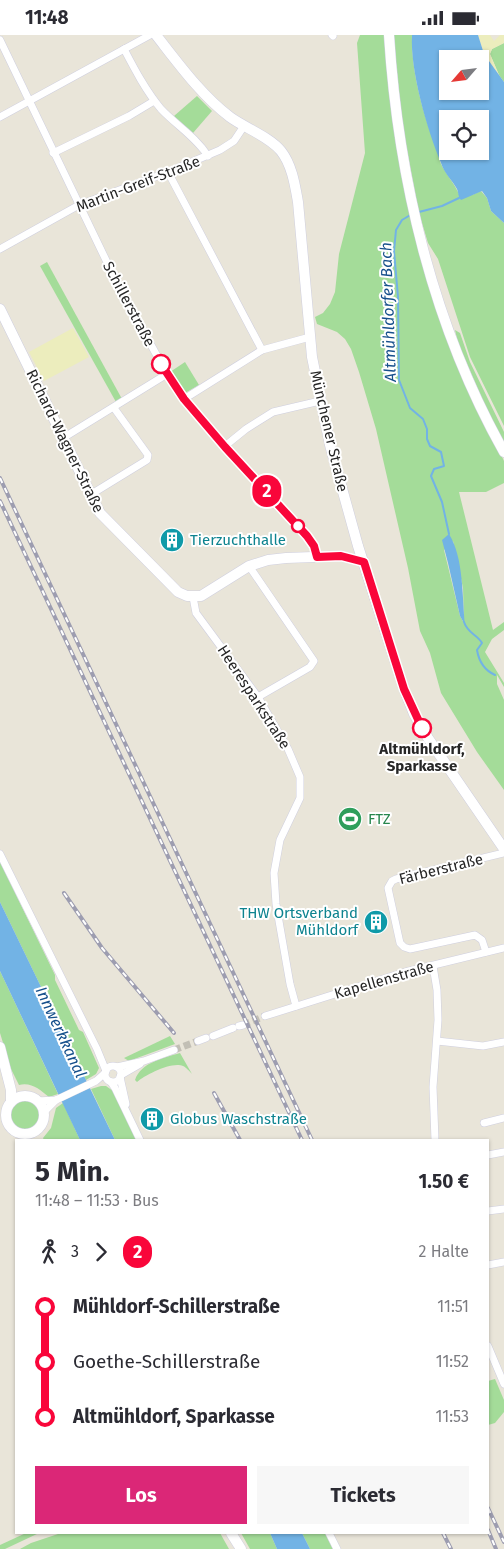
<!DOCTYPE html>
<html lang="de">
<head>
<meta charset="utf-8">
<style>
	:root { --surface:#fff; --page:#f7f7f7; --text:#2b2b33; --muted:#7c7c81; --accent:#db2777 }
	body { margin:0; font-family:"Fira Sans",sans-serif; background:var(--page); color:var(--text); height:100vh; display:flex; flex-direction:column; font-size:19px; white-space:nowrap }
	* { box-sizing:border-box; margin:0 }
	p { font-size:16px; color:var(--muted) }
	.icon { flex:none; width:28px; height:28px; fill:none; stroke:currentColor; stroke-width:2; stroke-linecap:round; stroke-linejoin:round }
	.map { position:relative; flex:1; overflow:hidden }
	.panel { position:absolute; left:15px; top:1104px; width:474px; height:395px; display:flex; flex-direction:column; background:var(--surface); border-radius:0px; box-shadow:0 1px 4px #0004 }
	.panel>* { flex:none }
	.badge { padding:0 10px; border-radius:16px; font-size:18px; line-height:32px }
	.needle { width:32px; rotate:242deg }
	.fabs { position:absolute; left:439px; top:15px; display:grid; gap:10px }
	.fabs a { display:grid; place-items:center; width:50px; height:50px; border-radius:0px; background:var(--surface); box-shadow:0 1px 4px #0004; font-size:25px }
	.map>.badge { position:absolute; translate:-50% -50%; box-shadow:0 0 0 2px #fff }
	.legs { display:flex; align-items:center; gap:8px; height:55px; padding:0 20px; font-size:16px }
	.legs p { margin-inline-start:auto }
	.overview { display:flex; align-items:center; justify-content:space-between; height:85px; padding:0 20px }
	h1 { font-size:28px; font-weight:700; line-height:38px }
	.button { display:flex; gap:10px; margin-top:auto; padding:10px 20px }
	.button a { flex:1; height:58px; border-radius:0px; background:var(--accent); color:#fff; font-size:20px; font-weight:700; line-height:58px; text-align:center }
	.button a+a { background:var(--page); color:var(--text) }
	ul { padding:0 20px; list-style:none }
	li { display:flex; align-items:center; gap:18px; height:55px; font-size:19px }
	li i { display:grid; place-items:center; width:8px; height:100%; margin:0 6px; background:currentColor }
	li i::after { content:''; width:12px; height:12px; margin:-6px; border:4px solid; border-radius:50%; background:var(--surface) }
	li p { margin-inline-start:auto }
	li:first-child i { background:linear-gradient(#0000 50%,currentColor 0) }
	li:last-child i { background:linear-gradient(currentColor 50%,#0000 0) }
	.status { display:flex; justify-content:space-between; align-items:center; height:35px; padding:0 25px; background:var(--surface); direction:ltr }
	.status svg { height:14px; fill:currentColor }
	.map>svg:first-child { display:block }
	.green { fill:#a4dc99; fill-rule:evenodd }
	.sand { fill:#ecedbd }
	.water { fill:#72b3e5; fill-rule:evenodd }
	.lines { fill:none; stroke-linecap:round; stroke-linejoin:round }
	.stream { stroke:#72b3e5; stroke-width:2 }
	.street-tunnel { stroke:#c2bfb5; stroke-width:7; stroke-dasharray:7 3.5; stroke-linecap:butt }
	.street-casing { stroke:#cfcfdf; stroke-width:8 }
	.secondary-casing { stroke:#cfcfdf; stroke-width:11 }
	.street { stroke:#fff; stroke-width:7 }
	.secondary { stroke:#fff; stroke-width:10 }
	.rail-casing { stroke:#9d9db0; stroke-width:4 }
	.rail { stroke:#fff; stroke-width:2; stroke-dasharray:5.5; stroke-linecap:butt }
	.line-1-casing { stroke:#fff; stroke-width:11 }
	.line-1 { stroke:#f9063a; stroke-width:8 }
	.stop-1-dot { fill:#fff; stroke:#f9063a; stroke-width:2.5 }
	.labels { text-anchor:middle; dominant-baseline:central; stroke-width:4; stroke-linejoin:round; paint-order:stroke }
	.street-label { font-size:15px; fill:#272727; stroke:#fff }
	.culture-label { font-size:15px; fill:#0d838f; stroke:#fff; text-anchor:start }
	.stop-label { font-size:15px; font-weight:bold; fill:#272727; stroke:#fff }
	.leisure-label { font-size:15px; fill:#27864d; stroke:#fff; text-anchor:start }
	.water-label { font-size:16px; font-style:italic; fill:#16508c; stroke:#fff }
</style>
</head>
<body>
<div class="status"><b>11:48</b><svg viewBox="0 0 49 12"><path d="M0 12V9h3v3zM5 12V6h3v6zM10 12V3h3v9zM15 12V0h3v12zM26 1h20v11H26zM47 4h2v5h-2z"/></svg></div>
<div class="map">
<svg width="504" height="1514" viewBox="0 0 504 1514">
	<rect width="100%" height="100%" fill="#e9e5d9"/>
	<g class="green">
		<path d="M360,0H386L424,234L444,297L457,328L504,426V448L486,457H459L493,595L504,587V595L492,604L485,617L504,648V652L497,640V649L504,665V755L477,717L441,658L430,618L420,596L408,533L376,394L359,337L351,314L345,304L337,297L317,289L315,282L323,278L330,269L335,257L339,219L365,118L357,8ZM453,506L463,553L464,588L460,581L444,515Z"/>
		<path d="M393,0H412C411,38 424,82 438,117C439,121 439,125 441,129C446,139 454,148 459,159L472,160L481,156L487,163L491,176L504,188V391L470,322L438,224L428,208L419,178L403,94Z"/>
		<polygon points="504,8 504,47 499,40 490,19 492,14"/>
		<polygon points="197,61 212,76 193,98 174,81"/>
		<polygon points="47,227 122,364 116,367 40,231"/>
		<polygon points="455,295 460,298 470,327 504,397 504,409 494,391 458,308"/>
		<polygon points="185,327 199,350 185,358 170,337"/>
		<polygon points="0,827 55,940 55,945 79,995 83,997 99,1033 96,1039 86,1045 0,867"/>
		<path d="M0,936L58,1059L49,1062C40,1055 32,1047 19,1050L11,1034L0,998Z"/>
		<polygon points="170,1001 175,1009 129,1026 124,1023"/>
		<path d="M180,1018L192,1039C190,1037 186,1032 183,1031C172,1026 145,1040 137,1047L135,1045C141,1027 164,1023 180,1018Z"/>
		<polygon points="101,1051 106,1051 113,1056 136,1105 115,1105 91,1054"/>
		<circle cx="25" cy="1080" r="15"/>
		<polygon points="63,1068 80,1105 44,1105 43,1103 51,1093 56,1073"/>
		<polygon points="495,1344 504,1365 504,1377 495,1388 488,1390 488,1346"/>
		<polygon points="26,1498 39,1498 5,1514 0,1514 0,1510"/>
		<polygon points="61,1498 220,1498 229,1514 20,1514 31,1508"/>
		<polygon points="241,1498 270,1498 277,1514 250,1514"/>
		<polygon points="302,1498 325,1498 333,1514 310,1514"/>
	</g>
	<g class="sand">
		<polygon points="478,0 490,0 494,6 500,0 504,0 504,8 492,14 490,19 499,40 484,19"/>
		<polygon points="73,293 89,322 44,346 29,317"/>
	</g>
	<g class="water">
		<path d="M412,0H478L484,19L504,47V188L491,176L487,163L482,156L461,165C458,162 459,159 457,154C452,145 444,138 441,128C427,94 410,36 412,0ZM448,24H480V56H448ZM448,84H480V116H448Z"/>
		<path d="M449,499C464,523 462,562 465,590L460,581L448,528L442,505Z"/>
		<polygon points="0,867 115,1105 80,1105 0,936"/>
		<polygon points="270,1498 302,1498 310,1514 277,1514"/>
	</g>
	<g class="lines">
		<g class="stream">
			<polyline points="419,177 442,171 459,163"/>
			<polyline points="412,179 402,185 396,195 394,216 398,262 399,345 410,373 423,384 427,394 427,404 430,411 441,417 444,431 434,434 431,441 442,467 449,499"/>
			<path d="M464,587C468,599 477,599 482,608L477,615C479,627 484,635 495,640"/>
		</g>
		<g class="street-tunnel">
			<polyline points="243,990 265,981"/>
			<polyline points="174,1015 198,1006"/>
		</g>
		<g class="street-casing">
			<g id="street">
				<polyline points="332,0 333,1"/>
				<polyline points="0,5 117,248 167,339 184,364 225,411 307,501 314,511 317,522"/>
				<path d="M124,14C135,35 146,56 161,74C176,90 196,102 208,121"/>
				<polyline points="0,82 150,0"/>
				<polyline points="53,118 129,81 154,66"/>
				<polyline points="168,137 262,315"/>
				<polyline points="0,214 79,170 168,137 220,115 234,106 244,91"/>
				<polyline points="184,364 262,315 310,302"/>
				<polyline points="63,403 167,339"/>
				<polyline points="225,411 246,394 273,377 320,366"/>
				<polyline points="90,460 147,425 148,420 114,373"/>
				<polyline points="249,531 314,626 310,632 258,662"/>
				<polyline points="193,562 196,578 258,662 288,714 300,742 300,763 280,805 274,838 276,869 290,949 296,971"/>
				<polyline points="0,819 97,1014 106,1036"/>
				<polyline points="486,917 482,905 475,900 410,914 404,912 400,908 388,853 392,846 396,844 504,818"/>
				<polyline points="433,931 437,955 438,985 433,1052 435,1105"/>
				<polyline points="265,981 405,937 504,913"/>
				<polyline points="239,991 243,990"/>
				<polyline points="213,1001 233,993"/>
				<polyline points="198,1006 206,1003"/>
				<polyline points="437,1006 483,1011 504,1007"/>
				<circle cx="113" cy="1039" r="8"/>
				<polyline points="117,1032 144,1026 174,1015"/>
				<polyline points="121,1040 140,1029"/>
				<polyline points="120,1042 126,1069"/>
				<polyline points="111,1047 115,1053 140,1105"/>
				<polyline points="37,1066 56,1065 96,1046 105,1038"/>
				<polyline points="43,1078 56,1065"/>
				<polyline points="484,1088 504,1083"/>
				<polyline points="488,1120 504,1117"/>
				<polyline points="488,1176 504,1174"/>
				<polyline points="488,1230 504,1227"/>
				<polyline points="488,1311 504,1349"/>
				<polyline points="329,1498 337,1514"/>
			</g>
		</g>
		<g class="secondary-casing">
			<g id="secondary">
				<path d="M156,0C178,28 201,60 230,82C245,93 270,102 281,116C292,130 295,150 298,167L312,322L330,410L358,511L404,654L414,679L428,703L504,814"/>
				<path d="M389,0C398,143 433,291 504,417"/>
				<polyline points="0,274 100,478 178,557 187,561 201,561 249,531 268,525 286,523 341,521 364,527"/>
				<polyline points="0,1012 11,1055 11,1067"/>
				<circle cx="25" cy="1080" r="19"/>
				<polyline points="231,1498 241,1514"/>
			</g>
		</g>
		<use href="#street" class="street"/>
		<use href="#secondary" class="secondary"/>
		<g class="rail-casing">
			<g id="rail">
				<polyline points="0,443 312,1105"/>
				<polyline points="0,466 302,1105"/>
				<polyline points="64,858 102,913 174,998"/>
				<polyline points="214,1058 240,1105"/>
				<polyline points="488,1473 504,1507"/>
				<polyline points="488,1495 496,1514"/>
				<polyline points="443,1498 451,1514"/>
			</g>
		</g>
		<use href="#rail" class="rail"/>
	</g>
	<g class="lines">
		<g class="line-1-casing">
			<polyline id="line-1" points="161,329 184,364 225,412 307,501 314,511 317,522 341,521 364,527 404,654 422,693"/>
		</g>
		<use href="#line-1" class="line-1"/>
	</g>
	<defs>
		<g id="building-disc" transform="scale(1.25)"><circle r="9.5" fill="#0f9aa8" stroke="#fff"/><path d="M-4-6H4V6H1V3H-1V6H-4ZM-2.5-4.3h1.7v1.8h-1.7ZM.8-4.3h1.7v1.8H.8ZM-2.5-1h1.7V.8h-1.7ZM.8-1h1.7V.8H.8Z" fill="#fff"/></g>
		<g id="stadium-disc" transform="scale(1.25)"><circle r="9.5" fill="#2e9e5b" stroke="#fff"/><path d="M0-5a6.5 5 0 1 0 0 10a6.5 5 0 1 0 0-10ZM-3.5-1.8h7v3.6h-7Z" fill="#fff"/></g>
	</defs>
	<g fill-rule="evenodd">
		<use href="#building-disc" x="172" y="505"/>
		<use href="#stadium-disc" x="350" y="784"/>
		<use href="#building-disc" x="376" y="887"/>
		<use href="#building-disc" x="152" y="1084"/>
	</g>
	<g class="stop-1-dot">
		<circle cx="161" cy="329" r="9"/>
		<circle cx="298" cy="491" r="6"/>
		<circle cx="422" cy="693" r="9"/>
	</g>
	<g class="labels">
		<g class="street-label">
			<text transform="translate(138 149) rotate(-21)">Martin-Greif-Straße</text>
			<text transform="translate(129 269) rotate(62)">Schillerstraße</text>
			<text transform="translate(329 396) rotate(77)">Münchener Straße</text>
			<text transform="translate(65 406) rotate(64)">Richard-Wagner-Straße</text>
			<text transform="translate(254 662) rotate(57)">Heeresparkstraße</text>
			<text transform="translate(441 834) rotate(-14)">Färberstraße</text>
			<text transform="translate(384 945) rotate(-16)">Kapellenstraße</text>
		</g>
		<g class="culture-label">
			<text x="190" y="505">Tierzuchthalle</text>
			<text x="358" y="878" text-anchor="end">THW Ortsverband<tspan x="358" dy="17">Mühldorf</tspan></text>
			<text x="170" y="1084">Globus Waschstraße</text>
		</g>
		<g class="stop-label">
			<text x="422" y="714">Altmühldorf,<tspan x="422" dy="17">Sparkasse</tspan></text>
		</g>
		<g class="leisure-label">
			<text x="368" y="784">FTZ</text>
		</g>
		<g class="water-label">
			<text transform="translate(388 277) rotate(-92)">Altmühldorfer Bach</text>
			<text transform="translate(61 997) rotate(65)">Innwerkkanal</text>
		</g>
	</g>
</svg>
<div class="fabs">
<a><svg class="needle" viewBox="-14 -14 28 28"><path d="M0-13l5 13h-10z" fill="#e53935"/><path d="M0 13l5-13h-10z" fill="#7c7c81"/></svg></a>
<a><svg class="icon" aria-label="locate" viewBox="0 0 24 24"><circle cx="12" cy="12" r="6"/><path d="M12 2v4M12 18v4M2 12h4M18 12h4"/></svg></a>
</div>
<b class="badge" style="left:267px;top:456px;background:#f9063a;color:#fff">2</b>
<section class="panel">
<div class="overview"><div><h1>5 Min.</h1><p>11:48 – 11:53 · Bus</p></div><b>1.50 €</b></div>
<div class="legs"><svg class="icon" aria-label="walk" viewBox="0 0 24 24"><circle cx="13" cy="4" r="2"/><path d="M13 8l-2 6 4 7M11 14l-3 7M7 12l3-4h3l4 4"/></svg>3<svg class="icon" aria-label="forward" viewBox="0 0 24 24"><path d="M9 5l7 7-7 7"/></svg><b class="badge" style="background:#f9063a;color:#fff">2</b><p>2 Halte</p></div>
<ul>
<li><i style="color:#f9063a"></i><b>Mühldorf-Schillerstraße</b><p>11:51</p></li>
<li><i style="color:#f9063a"></i><span>Goethe-Schillerstraße</span><p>11:52</p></li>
<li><i style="color:#f9063a"></i><b>Altmühldorf, Sparkasse</b><p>11:53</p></li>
</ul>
<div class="button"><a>Los</a><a>Tickets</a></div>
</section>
</div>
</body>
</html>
